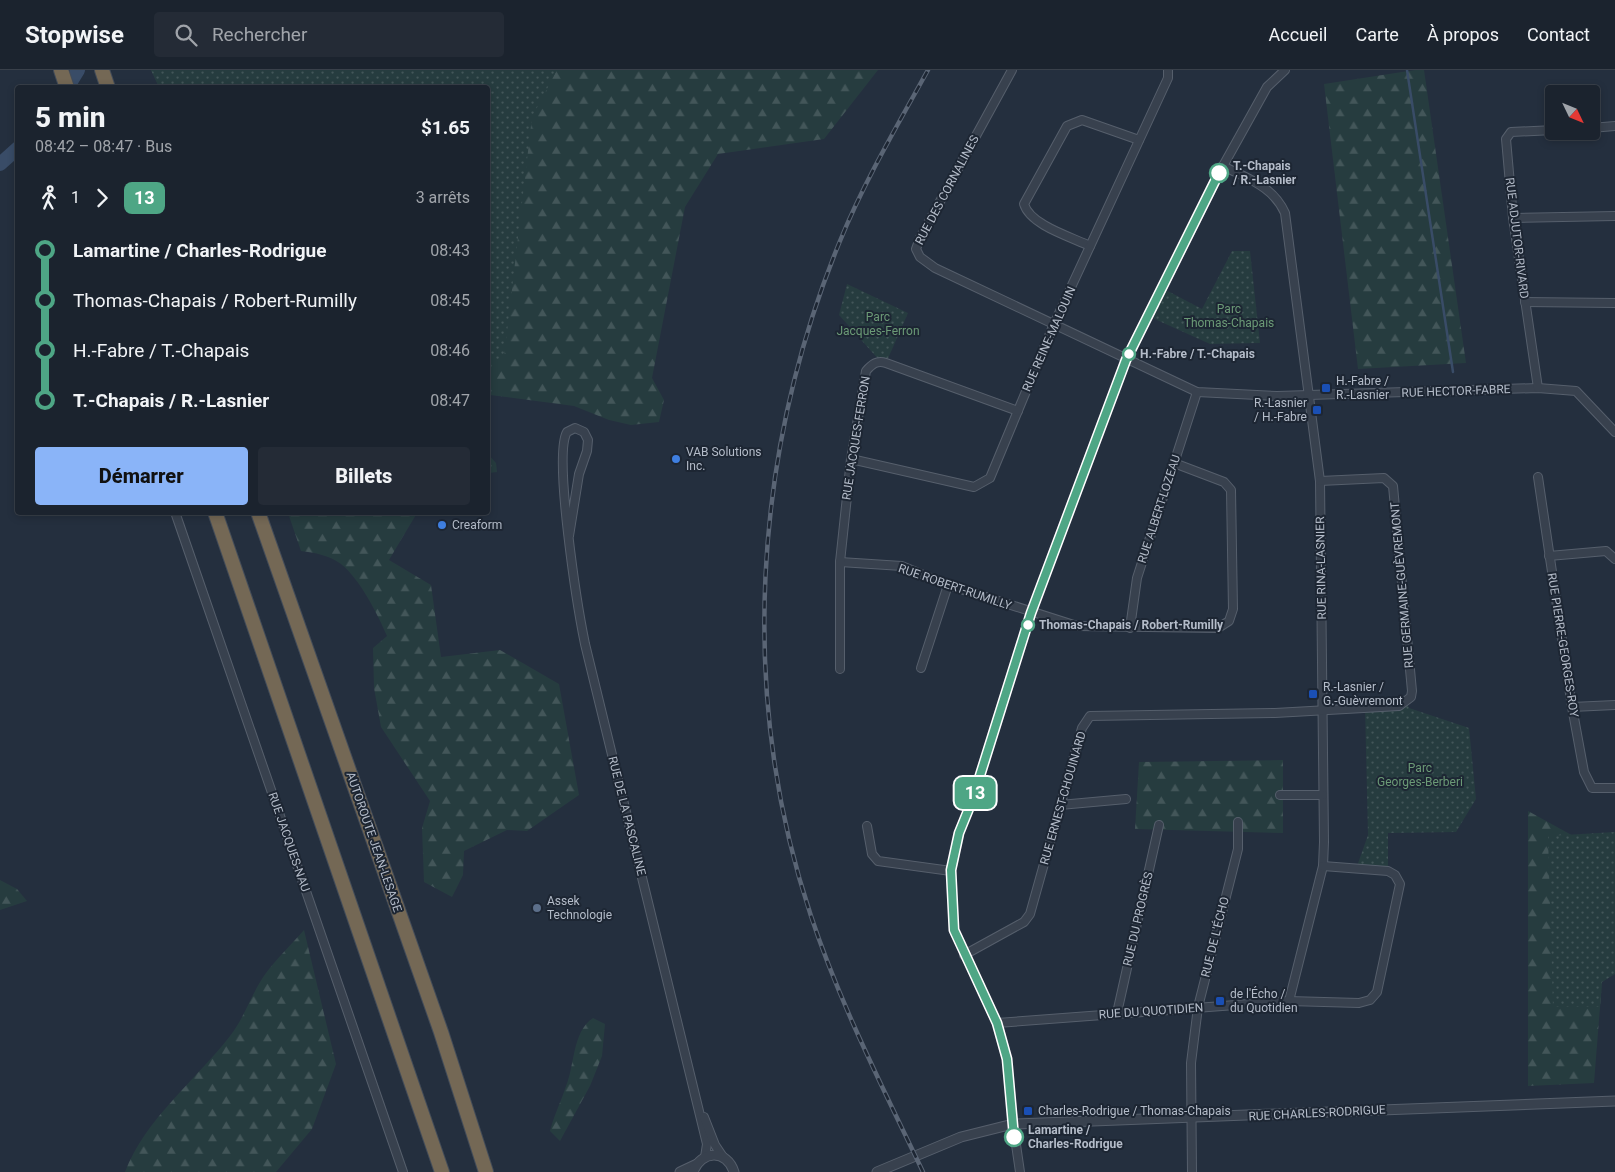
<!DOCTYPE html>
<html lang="fr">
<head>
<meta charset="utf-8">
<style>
	:root { --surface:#1b232e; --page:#242b36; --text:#f1f3f6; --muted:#a0a4aa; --line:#39404a; --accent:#8ab4f8 }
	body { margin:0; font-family:Roboto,sans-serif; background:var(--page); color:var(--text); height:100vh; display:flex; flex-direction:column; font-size:19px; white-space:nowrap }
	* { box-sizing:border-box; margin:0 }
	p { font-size:16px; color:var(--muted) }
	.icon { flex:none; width:28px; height:28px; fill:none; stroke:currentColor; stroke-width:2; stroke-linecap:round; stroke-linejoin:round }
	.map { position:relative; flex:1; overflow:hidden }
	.details { position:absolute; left:15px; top:15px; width:475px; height:430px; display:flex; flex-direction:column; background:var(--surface); border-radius:5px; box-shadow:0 2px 8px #0003,0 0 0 1px var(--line) }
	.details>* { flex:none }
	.badge { padding:0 10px; border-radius:8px; font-size:18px; line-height:32px }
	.needle { width:32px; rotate:133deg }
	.fabs { position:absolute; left:1545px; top:15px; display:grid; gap:10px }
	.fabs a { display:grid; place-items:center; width:55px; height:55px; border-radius:5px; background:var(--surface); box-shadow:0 2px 8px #0003,0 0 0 1px var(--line); font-size:25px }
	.map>.badge { position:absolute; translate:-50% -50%; box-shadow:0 0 0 2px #fff }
	.legs { display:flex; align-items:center; gap:8px; height:55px; padding:0 20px; font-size:16px }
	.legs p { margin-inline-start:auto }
	.overview { display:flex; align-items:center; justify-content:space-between; height:85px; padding:0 20px }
	h1 { font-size:28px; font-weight:800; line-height:38px }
	.cta { display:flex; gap:10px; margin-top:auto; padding:10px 20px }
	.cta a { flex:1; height:58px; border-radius:5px; background:var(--accent); color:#111; font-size:20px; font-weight:800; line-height:58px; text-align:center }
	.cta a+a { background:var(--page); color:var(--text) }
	ul { padding:0 20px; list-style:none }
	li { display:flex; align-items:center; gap:18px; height:50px; font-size:19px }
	li i { display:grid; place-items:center; width:8px; height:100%; margin:0 6px; background:currentColor }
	li i::after { content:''; width:12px; height:12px; margin:-6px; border:4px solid; border-radius:50%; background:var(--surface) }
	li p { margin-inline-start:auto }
	li:first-child i { background:linear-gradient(#0000 50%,currentColor 0) }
	li:last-child i { background:linear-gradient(currentColor 50%,#0000 0) }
	header { display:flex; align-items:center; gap:30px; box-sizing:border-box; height:70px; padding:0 25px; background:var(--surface); border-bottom:1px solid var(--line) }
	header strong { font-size:24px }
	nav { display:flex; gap:28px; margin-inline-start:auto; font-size:18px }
	.search { width:350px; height:45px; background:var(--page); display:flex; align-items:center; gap:12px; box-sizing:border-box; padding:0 18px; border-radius:5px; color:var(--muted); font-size:19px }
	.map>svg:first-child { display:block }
	.forest { fill:url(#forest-firs) }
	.park { fill:url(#park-dots) }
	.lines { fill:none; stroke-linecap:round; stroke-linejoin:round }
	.stream { stroke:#394c67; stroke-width:2.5 }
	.river { stroke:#394c67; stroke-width:14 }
	.minor-casing { stroke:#565f6c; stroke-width:10 }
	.tertiary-casing { stroke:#565f6c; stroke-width:11 }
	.motorway-casing { stroke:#434c59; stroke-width:16 }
	.minor { stroke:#38414e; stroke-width:8 }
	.tertiary { stroke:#38414e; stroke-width:9 }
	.motorway { stroke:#746855; stroke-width:14 }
	.rail-casing { stroke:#5a6575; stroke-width:4.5 }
	.rail { stroke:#1d2633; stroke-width:2.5; stroke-dasharray:8; stroke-linecap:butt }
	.line-1-casing { stroke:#fff; stroke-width:11 }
	.line-1 { stroke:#4ea685; stroke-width:8 }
	.stop-1-dot { fill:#fff; stroke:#4ea685; stroke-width:2.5 }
	.transit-dot { fill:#1a4fb4; stroke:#1d2633; stroke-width:2 }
	.shop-dot { fill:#3f7fe0; stroke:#1d2633; stroke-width:2 }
	.service-dot { fill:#5c6f8a; stroke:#1d2633; stroke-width:2 }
	.labels { text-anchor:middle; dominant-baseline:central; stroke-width:4; stroke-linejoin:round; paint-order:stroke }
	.stop-label { font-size:12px; font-weight:bold; fill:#b4bcc9; stroke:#1d2633; text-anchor:start }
	.street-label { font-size:12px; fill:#b4bcc9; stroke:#1d2633 }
	.park-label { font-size:12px; fill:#6b9a76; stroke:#1d2633 }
	.poi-label { font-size:12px; fill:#b4bcc9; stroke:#1d2633; text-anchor:start }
</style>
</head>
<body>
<header>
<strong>Stopwise</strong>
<div class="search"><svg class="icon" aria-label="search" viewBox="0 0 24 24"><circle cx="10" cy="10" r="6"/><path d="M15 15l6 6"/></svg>Rechercher</div>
<nav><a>Accueil</a><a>Carte</a><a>À propos</a><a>Contact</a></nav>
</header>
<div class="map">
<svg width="1615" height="1102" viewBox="0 0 1615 1102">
	<defs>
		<pattern id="forest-firs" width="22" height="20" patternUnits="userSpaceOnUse" patternTransform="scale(1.25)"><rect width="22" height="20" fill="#263c3f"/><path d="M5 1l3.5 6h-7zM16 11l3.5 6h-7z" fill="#435659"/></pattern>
		<pattern id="park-dots" width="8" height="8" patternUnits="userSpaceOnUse" patternTransform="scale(1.25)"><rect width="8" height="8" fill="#263c3f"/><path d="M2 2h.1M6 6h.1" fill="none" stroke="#435659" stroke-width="1.8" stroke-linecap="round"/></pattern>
	</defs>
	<rect width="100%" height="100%" fill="#242f3e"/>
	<g class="forest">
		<polygon points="151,0 878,0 824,69 718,84 685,137 652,308 664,330 659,352 631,355 609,350 574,336 490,325 488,343 488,18 159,17"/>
		<polygon points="1415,0 1424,0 1466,293 1358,299 1324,14"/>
		<polygon points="488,384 496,393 497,402 488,403"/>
		<path d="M288,443H417L389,490L431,515L441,587L500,580L559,614L579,725L527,761L507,760L464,781L463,805L452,827L424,812L422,758L430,731L381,657L374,618L373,578L387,566C378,545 360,509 341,494C329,485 315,483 301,481Z"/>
		<polygon points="1283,690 1283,763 1135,759 1139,692"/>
		<polygon points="1528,741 1577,768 1615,903 1602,912 1594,1013 1528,1016"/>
		<polygon points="0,810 17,819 27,831 0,840"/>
		<path d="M304,860L336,994L312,1059L276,1102H125C145,1049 196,1010 230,966C245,947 252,922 266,903C277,888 292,874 304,860Z"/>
		<path d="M593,948L605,954L602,986L590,1016L560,1071L550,1061C554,1045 561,1032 566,1016C575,995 572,962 593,948Z"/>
	</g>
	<g class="park">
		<polygon points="151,0 557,0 532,47 504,288 488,291 488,18 159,17"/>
		<polygon points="1232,181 1250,181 1260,273 1210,274 1148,246 1162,218 1202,239"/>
		<polygon points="847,214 908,243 886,293 880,291 839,245"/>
		<polygon points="1406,632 1409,638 1469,658 1476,729 1456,762 1388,763 1388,801 1356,799 1368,765 1365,637"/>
		<polygon points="1615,762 1615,904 1602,912 1600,937 1553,937 1548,766"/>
	</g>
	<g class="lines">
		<polyline class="stream" points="1407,0 1453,302"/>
		<g class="river">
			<polyline points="67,18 78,0"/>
			<polyline points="0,94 18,78"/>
		</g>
		<g class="minor-casing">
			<g id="minor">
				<polyline points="1012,0 920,168 916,179 920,187 935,198 1197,322 1277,326 1538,318 1576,321 1615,362"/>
				<polyline points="1591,58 1615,56"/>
				<path d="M1223,96C1248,109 1273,116 1285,143L1320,411L1324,772L1323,796L1289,931"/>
				<polyline points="1513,148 1615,146"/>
				<path d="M1090,176C1071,167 1030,155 1024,134L1067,56L1082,50L1139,70"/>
				<polyline points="1525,232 1615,233"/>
				<polyline points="1538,318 1513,148 1506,69 1511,62 1554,60"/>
				<polyline points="851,389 974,417 990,408 1054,254 1168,8 1168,0"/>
				<polyline points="1538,407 1572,637 1584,702 1592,718 1615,718"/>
				<polyline points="175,442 403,1102"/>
				<path d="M569,466L579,404L587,381L588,370L584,362L575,358L567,362C553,385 578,540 585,574L707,1074L705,1087"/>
				<polyline points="1549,486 1606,481 1615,489"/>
				<polyline points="840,492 902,496 948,515 1077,556 1218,558 1229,551 1233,539 1231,420 1224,412 1174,393"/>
				<polyline points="1130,558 1137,508 1197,322"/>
				<polyline points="921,598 948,515"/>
				<path d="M840,599V492L851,389L866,301C872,294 877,290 886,293L1018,341"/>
				<polyline points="1572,637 1615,635"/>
				<polyline points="1280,725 1323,725"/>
				<polyline points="1060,735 1126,729"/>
				<polyline points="867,756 872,784 878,791 951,801"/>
				<polyline points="964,885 1024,852 1030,844 1082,658 1090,646 1275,643 1399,636 1411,627 1412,621 1393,416 1384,408 1320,411"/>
				<polyline points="1117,943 1159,755"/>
				<polyline points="997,953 1289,931 1359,933 1370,930 1377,922 1400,814 1395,805 1388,801 1323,796"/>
				<polyline points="704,1047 715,1075 723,1087"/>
				<polyline points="1020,1102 1013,1054 1007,989 997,953 954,860 951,801 959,763 972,731 1031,543 1126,290 1223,96 1267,17 1285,0"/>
				<polyline points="1192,1102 1191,993 1198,937 1238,779 1238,752"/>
			</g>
		</g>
		<g class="tertiary-casing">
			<g id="tertiary">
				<polyline points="680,1102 697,1094"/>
				<path d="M693,1102C701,1080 727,1079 734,1102"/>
				<polyline points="877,1102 961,1067 1013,1054 1615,1031"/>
			</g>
		</g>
		<g class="motorway-casing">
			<g id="motorway">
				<polyline points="61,0 67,18"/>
				<polyline points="102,0 108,18"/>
				<polyline points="215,442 442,1102"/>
				<polyline points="258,442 441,962 486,1102"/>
			</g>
		</g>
		<use href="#minor" class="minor"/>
		<use href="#tertiary" class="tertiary"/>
		<use href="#motorway" class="motorway"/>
		<g class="rail-casing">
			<path id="rail" d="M923,1102C883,1018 840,934 811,846C738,627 753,383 840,171C864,112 897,56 928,0"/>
		</g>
		<use href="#rail" class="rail"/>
	</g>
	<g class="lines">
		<g class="line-1-casing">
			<polyline id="line-1" points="1014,1067 1007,989 997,953 954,860 951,800 959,763 972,731 1031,543 1126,290 1219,103"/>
		</g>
		<use href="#line-1" class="line-1"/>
	</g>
	<g class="stop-1-dot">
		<circle cx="1219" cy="103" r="9"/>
		<circle cx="1129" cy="284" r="6"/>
		<circle cx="1028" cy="555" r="6"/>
		<circle cx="1014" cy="1067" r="9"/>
	</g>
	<g class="transit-dot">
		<rect x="1321" y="313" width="10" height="10" rx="2.5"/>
		<rect x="1312" y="335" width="10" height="10" rx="2.5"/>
		<rect x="1308" y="619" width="10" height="10" rx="2.5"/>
		<rect x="1215" y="926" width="10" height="10" rx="2.5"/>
		<rect x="1023" y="1036" width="10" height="10" rx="2.5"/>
	</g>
	<g class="shop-dot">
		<circle cx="676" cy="389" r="5"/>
		<circle cx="442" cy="455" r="5"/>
	</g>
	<circle class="service-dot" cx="537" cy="838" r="5"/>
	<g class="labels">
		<g class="stop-label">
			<text x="1233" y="96">T.-Chapais<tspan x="1233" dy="14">/ R.-Lasnier</tspan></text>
			<text x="1140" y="284">H.-Fabre / T.-Chapais</text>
			<text x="1039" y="555">Thomas-Chapais / Robert-Rumilly</text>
			<text x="1028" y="1060">Lamartine /<tspan x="1028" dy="14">Charles-Rodrigue</tspan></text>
		</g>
		<g class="street-label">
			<text transform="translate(947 120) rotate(-62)">RUE DES CORNALINES</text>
			<text transform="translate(1517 168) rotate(83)">RUE ADJUTOR-RIVARD</text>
			<text transform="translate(1049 269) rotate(-66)">RUE REINE-MALOUIN</text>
			<text transform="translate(1456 321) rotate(-2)">RUE HECTOR-FABRE</text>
			<text transform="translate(856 368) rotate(-81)">RUE JACQUES-FERRON</text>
			<text transform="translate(1159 439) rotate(-72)">RUE ALBERT-LOZEAU</text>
			<text transform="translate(1321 498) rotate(-91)">RUE RINA-LASNIER</text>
			<text transform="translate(1402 515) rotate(-95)">RUE GERMAINE-GUÈVREMONT</text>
			<text transform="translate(955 517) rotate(19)">RUE ROBERT-RUMILLY</text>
			<text transform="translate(1563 575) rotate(81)">RUE PIERRE-GEORGES-ROY</text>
			<text transform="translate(1063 728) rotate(-74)">RUE ERNEST-CHOUINARD</text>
			<text transform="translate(627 746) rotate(76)">RUE DE LA PASCALINE</text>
			<text transform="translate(289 772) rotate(71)">RUE JACQUES-NAU</text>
			<text transform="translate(374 772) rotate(71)">AUTOROUTE JEAN-LESAGE</text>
			<text transform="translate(1138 849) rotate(-77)">RUE DU PROGRÈS</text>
			<text transform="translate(1215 867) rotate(-76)">RUE DE L'ÉCHO</text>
			<text transform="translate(1151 941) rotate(-4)">RUE DU QUOTIDIEN</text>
			<text transform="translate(1317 1043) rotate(-3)">RUE CHARLES-RODRIGUE</text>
		</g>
		<g class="park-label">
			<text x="1229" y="239">Parc<tspan x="1229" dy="14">Thomas-Chapais</tspan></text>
			<text x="878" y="247">Parc<tspan x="878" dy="14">Jacques-Ferron</tspan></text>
			<text x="1420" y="698">Parc<tspan x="1420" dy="14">Georges-Berberi</tspan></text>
		</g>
		<g class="poi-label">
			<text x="1336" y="311">H.-Fabre /<tspan x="1336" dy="14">R.-Lasnier</tspan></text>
			<text x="1307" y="333" text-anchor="end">R.-Lasnier<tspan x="1307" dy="14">/ H.-Fabre</tspan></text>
			<text x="686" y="382">VAB Solutions<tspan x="686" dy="14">Inc.</tspan></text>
			<text x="452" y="455">Creaform</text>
			<text x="1323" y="617">R.-Lasnier /<tspan x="1323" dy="14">G.-Guèvremont</tspan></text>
			<text x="547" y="831">Assek<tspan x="547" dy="14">Technologie</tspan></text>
			<text x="1230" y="924">de l'Écho /<tspan x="1230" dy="14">du Quotidien</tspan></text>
			<text x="1038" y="1041">Charles-Rodrigue / Thomas-Chapais</text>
		</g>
	</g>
</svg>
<div class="fabs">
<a><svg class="needle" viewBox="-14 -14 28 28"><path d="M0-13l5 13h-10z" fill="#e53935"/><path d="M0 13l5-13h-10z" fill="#a0a4aa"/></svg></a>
</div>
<b class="badge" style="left:975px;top:723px;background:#4ea685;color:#fff">13</b>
<section class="details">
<div class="overview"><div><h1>5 min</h1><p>08:42 – 08:47 · Bus</p></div><b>$1.65</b></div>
<div class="legs"><svg class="icon" aria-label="walk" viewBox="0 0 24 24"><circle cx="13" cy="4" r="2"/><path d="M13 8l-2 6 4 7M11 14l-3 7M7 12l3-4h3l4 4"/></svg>1<svg class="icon" aria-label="forward" viewBox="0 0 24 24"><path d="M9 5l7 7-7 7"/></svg><b class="badge" style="background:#4ea685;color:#fff">13</b><p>3 arrêts</p></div>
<ul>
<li><i style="color:#4ea685"></i><b>Lamartine / Charles-Rodrigue</b><p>08:43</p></li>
<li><i style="color:#4ea685"></i><span>Thomas-Chapais / Robert-Rumilly</span><p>08:45</p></li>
<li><i style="color:#4ea685"></i><span>H.-Fabre / T.-Chapais</span><p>08:46</p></li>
<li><i style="color:#4ea685"></i><b>T.-Chapais / R.-Lasnier</b><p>08:47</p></li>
</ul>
<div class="cta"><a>Démarrer</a><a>Billets</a></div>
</section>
</div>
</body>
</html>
